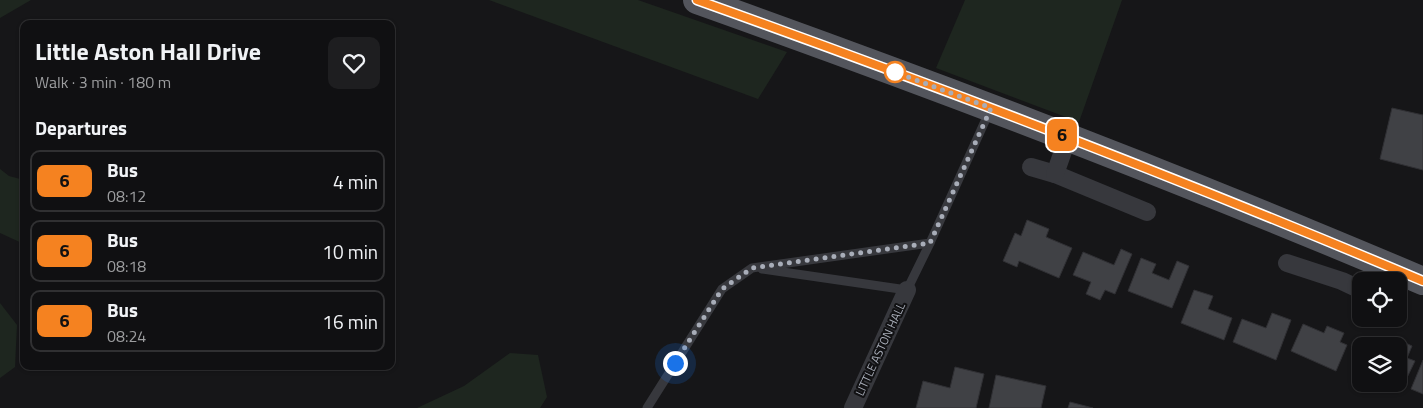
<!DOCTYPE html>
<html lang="en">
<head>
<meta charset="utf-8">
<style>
	:root { --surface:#101012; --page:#1e1e20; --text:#f1f3f6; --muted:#9c9d9f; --line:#303032 }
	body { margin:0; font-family:"Titillium Web",sans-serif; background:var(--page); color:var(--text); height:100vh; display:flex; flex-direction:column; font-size:19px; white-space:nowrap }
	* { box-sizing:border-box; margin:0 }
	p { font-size:16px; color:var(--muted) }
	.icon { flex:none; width:28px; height:28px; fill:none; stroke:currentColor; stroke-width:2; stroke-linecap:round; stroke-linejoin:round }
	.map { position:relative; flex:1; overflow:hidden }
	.side { position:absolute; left:20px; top:20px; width:375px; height:350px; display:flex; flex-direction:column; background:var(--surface); border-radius:10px; box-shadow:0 1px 4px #0004,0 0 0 1px var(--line) }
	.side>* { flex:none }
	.badge { padding:0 10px; border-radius:8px; font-size:18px; line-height:32px }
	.controls { position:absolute; left:1352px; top:272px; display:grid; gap:10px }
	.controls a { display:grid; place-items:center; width:55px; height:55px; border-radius:10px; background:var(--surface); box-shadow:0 1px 4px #0004,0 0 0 1px var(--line); font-size:25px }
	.you { position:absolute; width:25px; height:25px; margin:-12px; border:4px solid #fff; border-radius:50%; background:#1a73e8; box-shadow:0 0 0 8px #1a73e833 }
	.map>.badge { position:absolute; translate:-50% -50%; box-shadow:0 0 0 2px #fff }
	h2 { padding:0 15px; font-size:19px; line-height:45px }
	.round { display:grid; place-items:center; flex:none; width:52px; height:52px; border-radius:10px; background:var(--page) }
	.headline { display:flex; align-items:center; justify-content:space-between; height:85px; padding:0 15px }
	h1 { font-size:24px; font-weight:700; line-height:38px }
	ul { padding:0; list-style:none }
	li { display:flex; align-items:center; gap:15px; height:62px; margin:0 10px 8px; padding:0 5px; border:2px solid var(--line); border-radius:10px }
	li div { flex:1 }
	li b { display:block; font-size:19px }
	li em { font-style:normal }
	li .badge { min-width:55px; font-weight:700; text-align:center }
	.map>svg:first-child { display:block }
	.green { fill:#1e261f }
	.building { fill:#404145; stroke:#303034 }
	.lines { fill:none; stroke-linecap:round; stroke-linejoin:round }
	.service { stroke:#37383d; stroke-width:9 }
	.minor { stroke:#37383d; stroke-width:18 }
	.primary { stroke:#53555c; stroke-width:28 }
	.line-casing { stroke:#fff; stroke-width:11 }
	.line { stroke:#f58220; stroke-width:8 }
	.walk { stroke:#a8adb8; stroke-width:5; stroke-dasharray:0 9 }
	.stop-dot { fill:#fff; stroke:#f58220; stroke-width:2.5 }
	.labels { text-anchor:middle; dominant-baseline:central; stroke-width:4; stroke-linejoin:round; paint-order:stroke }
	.street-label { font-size:12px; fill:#a8adb8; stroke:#111113 }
</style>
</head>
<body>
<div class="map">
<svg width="1423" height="408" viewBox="0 0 1423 408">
	<rect width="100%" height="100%" fill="#161618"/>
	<g class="green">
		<polygon points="0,0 31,0 0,18"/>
		<polygon points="489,0 638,0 787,52 758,99"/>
		<polygon points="965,0 1122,0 1079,122 936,68"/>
		<polygon points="0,169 9,176 24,180 24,244 0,233"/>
		<polygon points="0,303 17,325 15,367 0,378"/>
		<polygon points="510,353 538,355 547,397 540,408 417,408 464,386"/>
	</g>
	<g class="building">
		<polygon points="1392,108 1423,115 1423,170 1380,159"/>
		<polygon points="1027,220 1049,229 1046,237 1072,248 1059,278 1019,261 1017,267 1003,261 1015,233 1021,236"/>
		<polygon points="1121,249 1132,254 1115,294 1105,290 1100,300 1086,294 1091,282 1073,275 1083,252 1114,265"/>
		<polygon points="1141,258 1156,264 1152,273 1169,280 1177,261 1189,266 1172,308 1128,291"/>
		<polygon points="1194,290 1213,296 1208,309 1232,318 1224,340 1181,323"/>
		<polygon points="1272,313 1291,320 1276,360 1233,342 1242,319 1266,328"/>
		<polygon points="1303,324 1324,333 1327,326 1344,333 1340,342 1347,345 1336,371 1291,351"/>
		<polygon points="1365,339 1381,346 1362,346"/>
		<polygon points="1397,339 1412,346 1407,358 1415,361 1402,388 1394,384 1399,384 1399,346 1394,346"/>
		<polygon points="1361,347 1361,368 1353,364"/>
		<polygon points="1423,360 1423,394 1411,389"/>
		<polygon points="955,367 984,374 976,408 916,408 923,381 950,388"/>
		<polygon points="996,375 1046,386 1041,408 989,408"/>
		<polygon points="1070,402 1093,408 1068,408"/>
	</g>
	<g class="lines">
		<g class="service">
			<polyline points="762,269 907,290 930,243"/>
			<polyline points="647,408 722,289 752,268 930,243 990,110"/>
		</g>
		<g class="minor">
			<polyline points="1031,167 1055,174 1147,212"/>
			<polyline points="1055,174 1068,137"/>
			<polyline points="1287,263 1342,281 1361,290"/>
			<polyline points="853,408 907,290"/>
		</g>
		<path class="primary" d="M697,0C941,87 1184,179 1423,281"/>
	</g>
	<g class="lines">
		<g class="line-casing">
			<path id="line" d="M697,0C941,87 1184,180 1423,281"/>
		</g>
		<use href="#line" class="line"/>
		<polyline class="walk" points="675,363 722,289 752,268 930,243 991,108 889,70 895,72"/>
	</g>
	<circle class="stop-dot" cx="895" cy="72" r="10"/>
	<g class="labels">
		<g class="street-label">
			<text transform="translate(880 349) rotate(-65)">LITTLE ASTON HALL</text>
		</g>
	</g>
</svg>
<div class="controls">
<a><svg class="icon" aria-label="locate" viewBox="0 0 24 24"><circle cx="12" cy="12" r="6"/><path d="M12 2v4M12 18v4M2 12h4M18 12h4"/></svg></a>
<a><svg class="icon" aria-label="layers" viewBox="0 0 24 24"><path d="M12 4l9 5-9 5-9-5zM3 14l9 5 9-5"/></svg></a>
</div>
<div class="you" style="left:675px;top:363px"></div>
<b class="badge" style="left:1062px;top:135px;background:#f58220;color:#111">6</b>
<section class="side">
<div class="headline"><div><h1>Little Aston Hall Drive</h1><p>Walk · 3 min · 180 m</p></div><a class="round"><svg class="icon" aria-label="heart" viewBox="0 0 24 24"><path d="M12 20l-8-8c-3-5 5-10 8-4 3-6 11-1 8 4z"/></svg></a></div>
<h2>Departures</h2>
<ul>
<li><span class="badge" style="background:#f58220;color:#111">6</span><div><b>Bus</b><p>08:12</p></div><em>4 min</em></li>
<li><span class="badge" style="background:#f58220;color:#111">6</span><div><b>Bus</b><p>08:18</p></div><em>10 min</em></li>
<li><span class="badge" style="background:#f58220;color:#111">6</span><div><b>Bus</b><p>08:24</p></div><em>16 min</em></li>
</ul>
</section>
</div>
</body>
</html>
